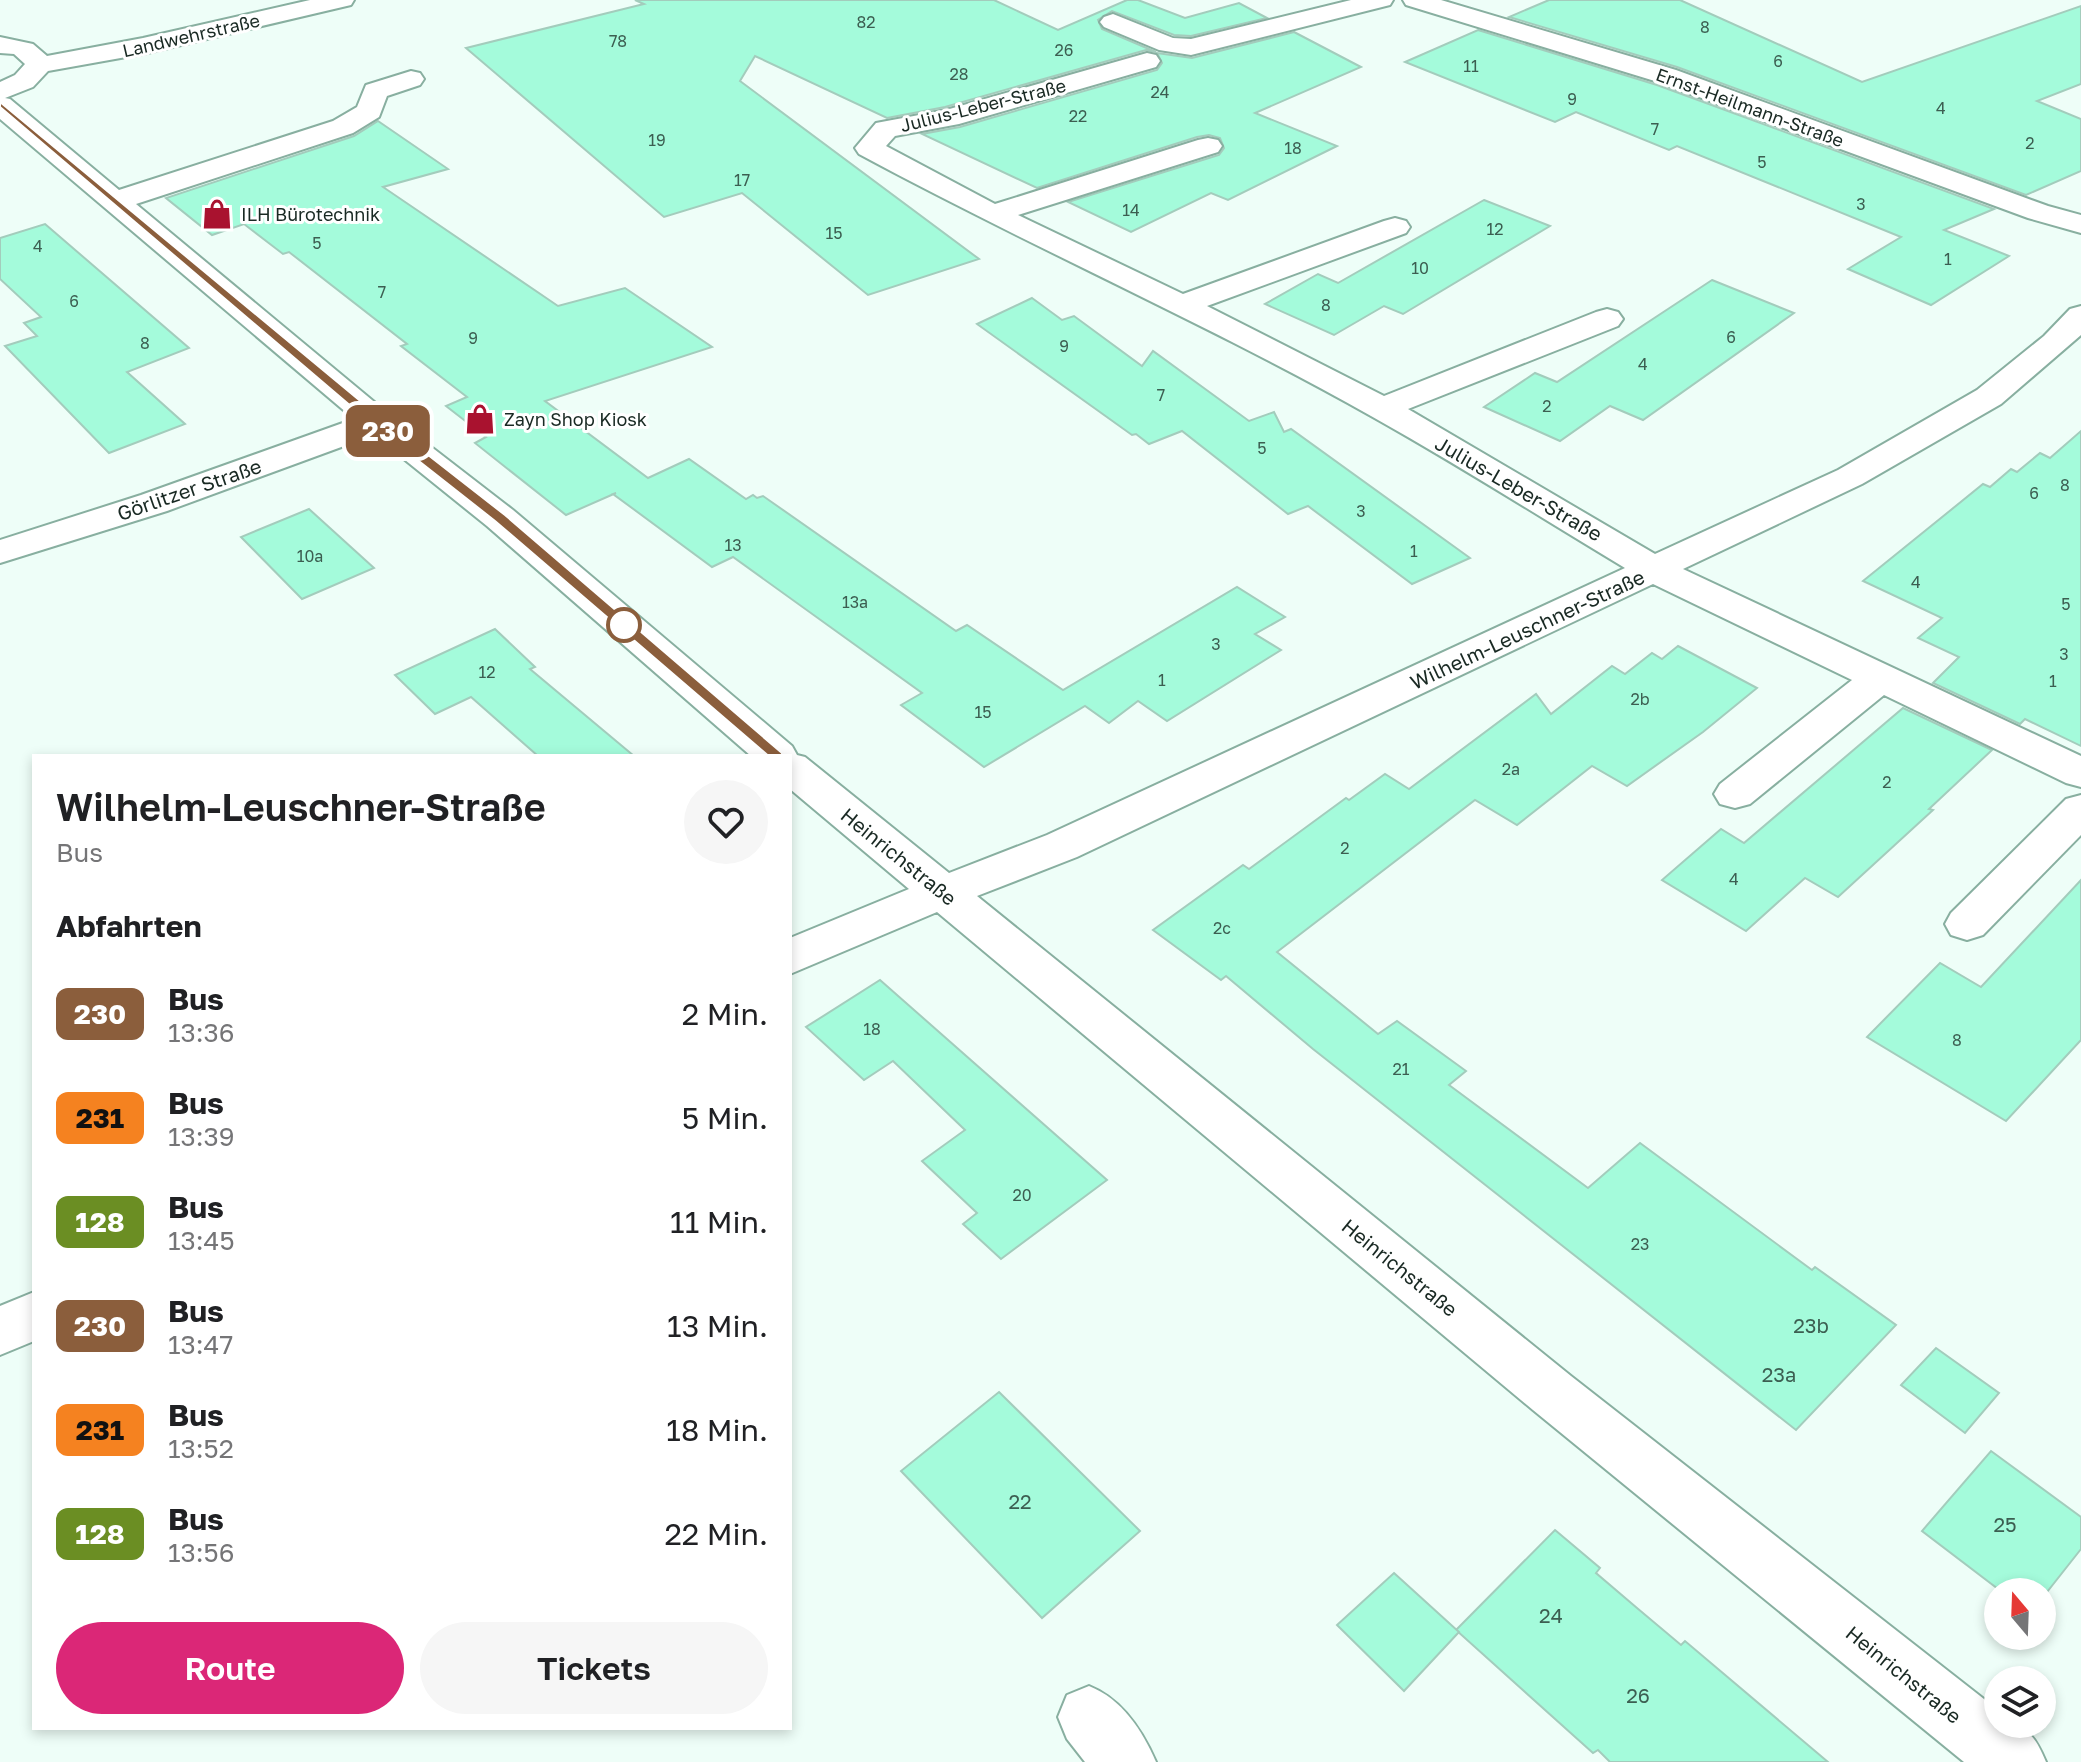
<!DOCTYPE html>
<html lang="de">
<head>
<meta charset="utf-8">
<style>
	:root { --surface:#fff; --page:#f6f6f6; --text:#202124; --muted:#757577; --accent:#db2777 }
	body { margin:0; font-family:"Golos Text",sans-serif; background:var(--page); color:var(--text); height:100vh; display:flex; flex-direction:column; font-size:30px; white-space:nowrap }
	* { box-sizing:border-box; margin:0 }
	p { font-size:26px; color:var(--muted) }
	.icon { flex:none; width:44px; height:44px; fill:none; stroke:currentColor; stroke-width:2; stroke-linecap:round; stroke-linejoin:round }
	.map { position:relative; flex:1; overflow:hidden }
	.side { position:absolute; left:32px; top:754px; width:760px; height:976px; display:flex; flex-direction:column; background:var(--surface); border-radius:0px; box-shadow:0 4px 12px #0003 }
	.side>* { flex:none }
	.badge { padding:0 16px; border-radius:12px; font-size:28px; line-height:52px }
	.needle { width:52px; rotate:341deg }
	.fabs { position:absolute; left:1984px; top:1578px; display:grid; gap:16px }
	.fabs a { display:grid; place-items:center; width:72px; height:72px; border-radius:50%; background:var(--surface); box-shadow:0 4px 12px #0003; font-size:40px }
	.map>.badge { position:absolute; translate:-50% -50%; box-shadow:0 0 0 4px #fff }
	h2 { padding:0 24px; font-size:30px; line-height:72px }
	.round { display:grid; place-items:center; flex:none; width:84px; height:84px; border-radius:42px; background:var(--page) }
	.headline { display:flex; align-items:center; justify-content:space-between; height:136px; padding:0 24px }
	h1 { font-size:38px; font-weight:600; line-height:60px }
	.action { display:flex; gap:16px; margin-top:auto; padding:16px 24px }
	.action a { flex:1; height:92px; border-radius:48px; background:var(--accent); color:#fff; font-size:32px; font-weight:600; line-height:92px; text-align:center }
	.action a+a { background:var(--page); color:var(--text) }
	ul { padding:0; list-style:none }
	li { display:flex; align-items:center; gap:24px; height:104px; padding:0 24px }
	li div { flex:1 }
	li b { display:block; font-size:30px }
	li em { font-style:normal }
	li .badge { min-width:88px; font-weight:700; text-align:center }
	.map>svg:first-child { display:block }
	.building { fill:#a4fbdb; stroke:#a3ccbc; stroke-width:2 }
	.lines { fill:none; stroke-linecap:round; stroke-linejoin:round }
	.minor-casing { stroke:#88afa0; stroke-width:4 }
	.major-casing { stroke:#88afa0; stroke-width:4 }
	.minor { fill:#fff; fill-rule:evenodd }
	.major { fill:#fff; fill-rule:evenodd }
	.line { fill:#8b5e3c; stroke:#fff; stroke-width:2 }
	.stop-dot { fill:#fff; stroke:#8b5e3c; stroke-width:4 }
	.labels { text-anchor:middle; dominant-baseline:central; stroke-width:6; stroke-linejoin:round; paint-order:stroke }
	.number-label { font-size:16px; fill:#3c5e51 }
	.far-street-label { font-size:18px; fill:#192923; stroke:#fff }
	.far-poi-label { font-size:18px; fill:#192923; stroke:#fff; text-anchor:start }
	.street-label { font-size:20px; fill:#192923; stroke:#fff }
	.near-number-label { font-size:20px; fill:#3c5e51 }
</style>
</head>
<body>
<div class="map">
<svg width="2081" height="1762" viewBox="0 0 2081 1762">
	<rect width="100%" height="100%" fill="#eefef8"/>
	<g class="building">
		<polygon points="635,0 994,0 1058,30 1127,0 1138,0 1185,18 1239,3 1267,18 1191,36 1174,35 1112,11 1098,20 1102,29 1156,52 1146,50 945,107 887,118 755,56 740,81 979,259 868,295 742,193 664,217 466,48 644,4"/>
		<polygon points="1549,0 1680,0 1862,82 2081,6 2081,84 2037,101 2081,119 2081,171 2026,195 1677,67 1509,17"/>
		<polygon points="1478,30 1657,85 1994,209 1944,230 2009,256 1931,305 1848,269 1901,237 1677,146 1669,150 1576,112 1555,122 1405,62"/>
		<polygon points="1294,32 1361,67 1255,113 1337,146 1228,200 1211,193 1131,232 1068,202 1219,155 1224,148 1220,138 1209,135 1197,137 1037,188 922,134 960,127 1157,70 1162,63 1157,53 1192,58"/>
		<polygon points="378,121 448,169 383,187 558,306 625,288 712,347 545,401 648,478 689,459 746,499 753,495 757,498 763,496 956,631 967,625 1063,690 1237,587 1285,617 1255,634 1281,650 1167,721 1138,701 1109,723 1085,706 984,767 901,705 922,693 733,557 712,567 613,494 616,493 566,515 475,443 486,437 446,406 467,397 401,346 407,344 289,252 283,254 244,224 212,235 166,198 354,136"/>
		<polygon points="1484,200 1550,226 1403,314 1384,306 1334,335 1265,304 1318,274 1338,283"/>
		<polygon points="45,224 189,348 127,372 185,424 109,453 5,346 37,336 24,323 41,317 0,279 0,238"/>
		<polygon points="1712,280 1794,313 1643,420 1610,406 1560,441 1484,407 1535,373 1557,382"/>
		<polygon points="1032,298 1062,320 1074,316 1142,366 1153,351 1249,421 1274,412 1284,432 1291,429 1470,558 1412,584 1308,506 1288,514 1182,431 1149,444 1136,434 1132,435 977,324"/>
		<polygon points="2081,431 2081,746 2025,719 2020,724 1933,683 1959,657 1918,638 1942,618 1863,581 1983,484 1990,487 2011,469 2017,472 2040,453 2050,458"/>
		<polygon points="309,509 374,568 302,599 241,537"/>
		<polygon points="495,629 535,667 530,669 634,756 538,756 471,697 435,714 395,675"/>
		<polygon points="1678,646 1757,688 1703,732 1627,786 1592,766 1517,825 1475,800 1277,952 1378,1034 1397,1021 1466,1071 1449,1085 1588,1188 1640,1143 1812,1270 1815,1267 1896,1325 1796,1430 1313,1049 1226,976 1221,980 1153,930 1243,865 1249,869 1346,798 1349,800 1385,774 1409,789 1536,694 1551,714 1612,666 1625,674 1652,653 1662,659"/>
		<polygon points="1903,708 1992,750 1929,809 1933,810 1838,897 1805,878 1746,931 1662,880 1721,829 1744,843"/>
		<polygon points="2081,880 2081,1040 2006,1121 1867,1037 1940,963 1981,987"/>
		<polygon points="880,980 1107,1180 1001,1259 963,1224 977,1213 922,1161 965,1130 893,1061 864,1080 806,1027"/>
		<polygon points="1936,1348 1999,1393 1965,1433 1901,1385"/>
		<polygon points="999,1392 1140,1531 1042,1618 901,1471"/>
		<polygon points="1991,1451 2081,1517 2081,1549 2047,1592 2002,1592 1922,1531"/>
		<polygon points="1555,1530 1600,1568 1596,1573 1637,1608 1681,1645 1685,1641 1828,1762 1610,1762 1598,1750 1593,1753 1456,1630"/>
		<polygon points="1394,1573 1459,1632 1404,1691 1337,1625"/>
	</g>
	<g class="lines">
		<g class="minor-casing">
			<g id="minor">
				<polygon points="1351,0 1393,0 1390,5 1191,55 1159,50 1104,27 1100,22 1104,17 1113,14 1173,38 1191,39"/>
				<polygon points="1403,0 1441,0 1676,70 2048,206 2081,215 2081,233 2028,218 1658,82 1406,5"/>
				<path d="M1147,53L1156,55L1160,61L1156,67L959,124L895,136L886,146L995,204L1198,140L1208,138L1218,140L1222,146L1218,152L1018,215L1183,294L1384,221L1395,218L1406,221L1410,227L1406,233L1207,306L1384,396L1596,312L1607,309L1618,312L1623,319L1618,326L1408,409L1655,554L1838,470L1977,390L2044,336L2070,309L2081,306V335L2001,404L1862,484L1683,569L2081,756V787L2066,783L1884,695L1750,804L1735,808L1720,804L1714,794L1720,784L1852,680L1653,584L1077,857L977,896L1571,1376L1998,1710V1724C2027,1724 2035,1736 2046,1762H1964L1533,1410L937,912L790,974V938L909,889L790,789V756H751L487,526L374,435L167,511L0,563V540L141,495L354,419L0,119V97L10,99L119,190L333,121L357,107L366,85L411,71L420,73L424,79L420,85L387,96L379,117L353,133L136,204L390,415L513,510L792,746L797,755L805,757L949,873L1047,835L1625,568C1540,517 1457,464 1371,416C1204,322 1027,245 859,154L855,148L876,123L946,110Z"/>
				<polygon points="2081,795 2081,835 1983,935 1967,940 1951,935 1945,924 1951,913 2066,799"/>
				<polygon points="34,1292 34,1341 0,1355 0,1306"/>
				<path d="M1089,1686C1122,1699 1142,1730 1156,1762H1085L1067,1739L1058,1717L1067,1695Z"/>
			</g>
		</g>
		<g class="major-casing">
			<polygon id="major" points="310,0 354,0 351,5 143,54 48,71 33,87 0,100 0,82 15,75 25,64 14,54 0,53 0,37 33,44 47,56 143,38"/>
		</g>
		<use href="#minor" class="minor"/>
		<use href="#major" class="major"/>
	</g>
	<polygon class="line" points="0,102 382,419 505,515 782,753 782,759 772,759 495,521 373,425 0,107"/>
	<defs>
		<g id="shop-bare" transform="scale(2.4)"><path d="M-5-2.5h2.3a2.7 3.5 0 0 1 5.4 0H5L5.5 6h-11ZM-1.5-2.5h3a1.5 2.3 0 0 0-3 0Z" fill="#a9122f" stroke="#fff" stroke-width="2.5" paint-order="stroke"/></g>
	</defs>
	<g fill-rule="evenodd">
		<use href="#shop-bare" x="217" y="214"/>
		<use href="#shop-bare" x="480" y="419"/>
	</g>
	<circle class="stop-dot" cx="624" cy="625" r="16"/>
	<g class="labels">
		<g class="number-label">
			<text x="866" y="22">82</text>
			<text x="1705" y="27">8</text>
			<text x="618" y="41">78</text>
			<text x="1064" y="50">26</text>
			<text x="1778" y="61">6</text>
			<text x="1471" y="66">11</text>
			<text x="959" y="74">28</text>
			<text x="1160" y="92">24</text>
			<text x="1572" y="99">9</text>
			<text x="1941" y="108">4</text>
			<text x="1078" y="116">22</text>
			<text x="1655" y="129">7</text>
			<text x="657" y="140">19</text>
			<text x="2030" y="143">2</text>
			<text x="1293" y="148">18</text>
			<text x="1762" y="162">5</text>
			<text x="742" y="180">17</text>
			<text x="1861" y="204">3</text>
			<text x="1131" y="210">14</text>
			<text x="1495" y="229">12</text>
			<text x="834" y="233">15</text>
			<text x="317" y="243">5</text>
			<text x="38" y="246">4</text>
			<text x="1948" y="259">1</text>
			<text x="1420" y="268">10</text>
			<text x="382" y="292">7</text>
			<text x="74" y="301">6</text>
			<text x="1326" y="305">8</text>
			<text x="1731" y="337">6</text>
			<text x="473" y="338">9</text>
			<text x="145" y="343">8</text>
			<text x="1064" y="346">9</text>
			<text x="1643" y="364">4</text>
			<text x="1161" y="395">7</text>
			<text x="1547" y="406">2</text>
			<text x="1262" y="448">5</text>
			<text x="2065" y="485">8</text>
			<text x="2034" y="493">6</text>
			<text x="1361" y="511">3</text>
			<text x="733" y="545">13</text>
			<text x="1414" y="551">1</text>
			<text x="310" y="556">10a</text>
			<text x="1916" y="582">4</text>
			<text x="855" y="602">13a</text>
			<text x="2066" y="604">5</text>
			<text x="1216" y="644">3</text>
			<text x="2064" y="654">3</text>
			<text x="487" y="672">12</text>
			<text x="1162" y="680">1</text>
			<text x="2053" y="681">1</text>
			<text x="1640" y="699">2b</text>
			<text x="983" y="712">15</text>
			<text x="1511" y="769">2a</text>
			<text x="1887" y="782">2</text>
			<text x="1345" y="848">2</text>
			<text x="1734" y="879">4</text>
			<text x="1222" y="928">2c</text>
			<text x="872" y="1029">18</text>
			<text x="1957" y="1040">8</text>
			<text x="1401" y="1069">21</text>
			<text x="1022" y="1195">20</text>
			<text x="1640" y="1244">23</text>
		</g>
		<g class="far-street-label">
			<text transform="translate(191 35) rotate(-13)">Landwehrstraße</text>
			<text transform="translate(983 105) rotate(-14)">Julius-Leber-Straße</text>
			<text transform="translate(1750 107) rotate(20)">Ernst-Heilmann-Straße</text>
		</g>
		<g class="far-poi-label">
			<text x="241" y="214">ILH Bürotechnik</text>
			<text x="504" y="419">Zayn Shop Kiosk</text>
		</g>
		<g class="street-label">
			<text transform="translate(1519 488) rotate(30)">Julius-Leber-Straße</text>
			<text transform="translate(189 489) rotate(-19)">Görlitzer Straße</text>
			<text transform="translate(1527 629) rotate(-25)">Wilhelm-Leuschner-Straße</text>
			<text transform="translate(899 856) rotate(39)">Heinrichstraße</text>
			<text transform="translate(1400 1267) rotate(39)">Heinrichstraße</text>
			<text transform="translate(1904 1674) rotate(39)">Heinrichstraße</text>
		</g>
		<g class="near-number-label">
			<text x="1811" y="1325">23b</text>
			<text x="1779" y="1374">23a</text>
			<text x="1020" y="1501">22</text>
			<text x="2005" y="1524">25</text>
			<text x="1551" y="1615">24</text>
			<text x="1638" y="1695">26</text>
		</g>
	</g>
</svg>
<div class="fabs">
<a><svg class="needle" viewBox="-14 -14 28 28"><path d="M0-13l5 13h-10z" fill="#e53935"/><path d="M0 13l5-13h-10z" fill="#757577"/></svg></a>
<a><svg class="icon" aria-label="layers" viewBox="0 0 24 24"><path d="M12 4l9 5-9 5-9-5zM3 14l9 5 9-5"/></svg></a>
</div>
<b class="badge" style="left:388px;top:431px;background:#8b5e3c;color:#fff">230</b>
<section class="side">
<div class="headline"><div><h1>Wilhelm-Leuschner-Straße</h1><p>Bus</p></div><a class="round"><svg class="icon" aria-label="heart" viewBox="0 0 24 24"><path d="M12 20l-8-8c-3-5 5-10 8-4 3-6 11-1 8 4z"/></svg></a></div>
<h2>Abfahrten</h2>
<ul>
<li><span class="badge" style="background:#8b5e3c;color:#fff">230</span><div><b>Bus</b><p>13:36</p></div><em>2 Min.</em></li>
<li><span class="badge" style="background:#f58220;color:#111">231</span><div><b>Bus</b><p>13:39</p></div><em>5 Min.</em></li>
<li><span class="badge" style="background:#6b8e23;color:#fff">128</span><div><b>Bus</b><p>13:45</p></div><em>11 Min.</em></li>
<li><span class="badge" style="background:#8b5e3c;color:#fff">230</span><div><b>Bus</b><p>13:47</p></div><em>13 Min.</em></li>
<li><span class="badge" style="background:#f58220;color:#111">231</span><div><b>Bus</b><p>13:52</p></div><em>18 Min.</em></li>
<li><span class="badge" style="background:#6b8e23;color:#fff">128</span><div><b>Bus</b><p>13:56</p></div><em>22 Min.</em></li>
</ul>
<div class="action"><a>Route</a><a>Tickets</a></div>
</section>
</div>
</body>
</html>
